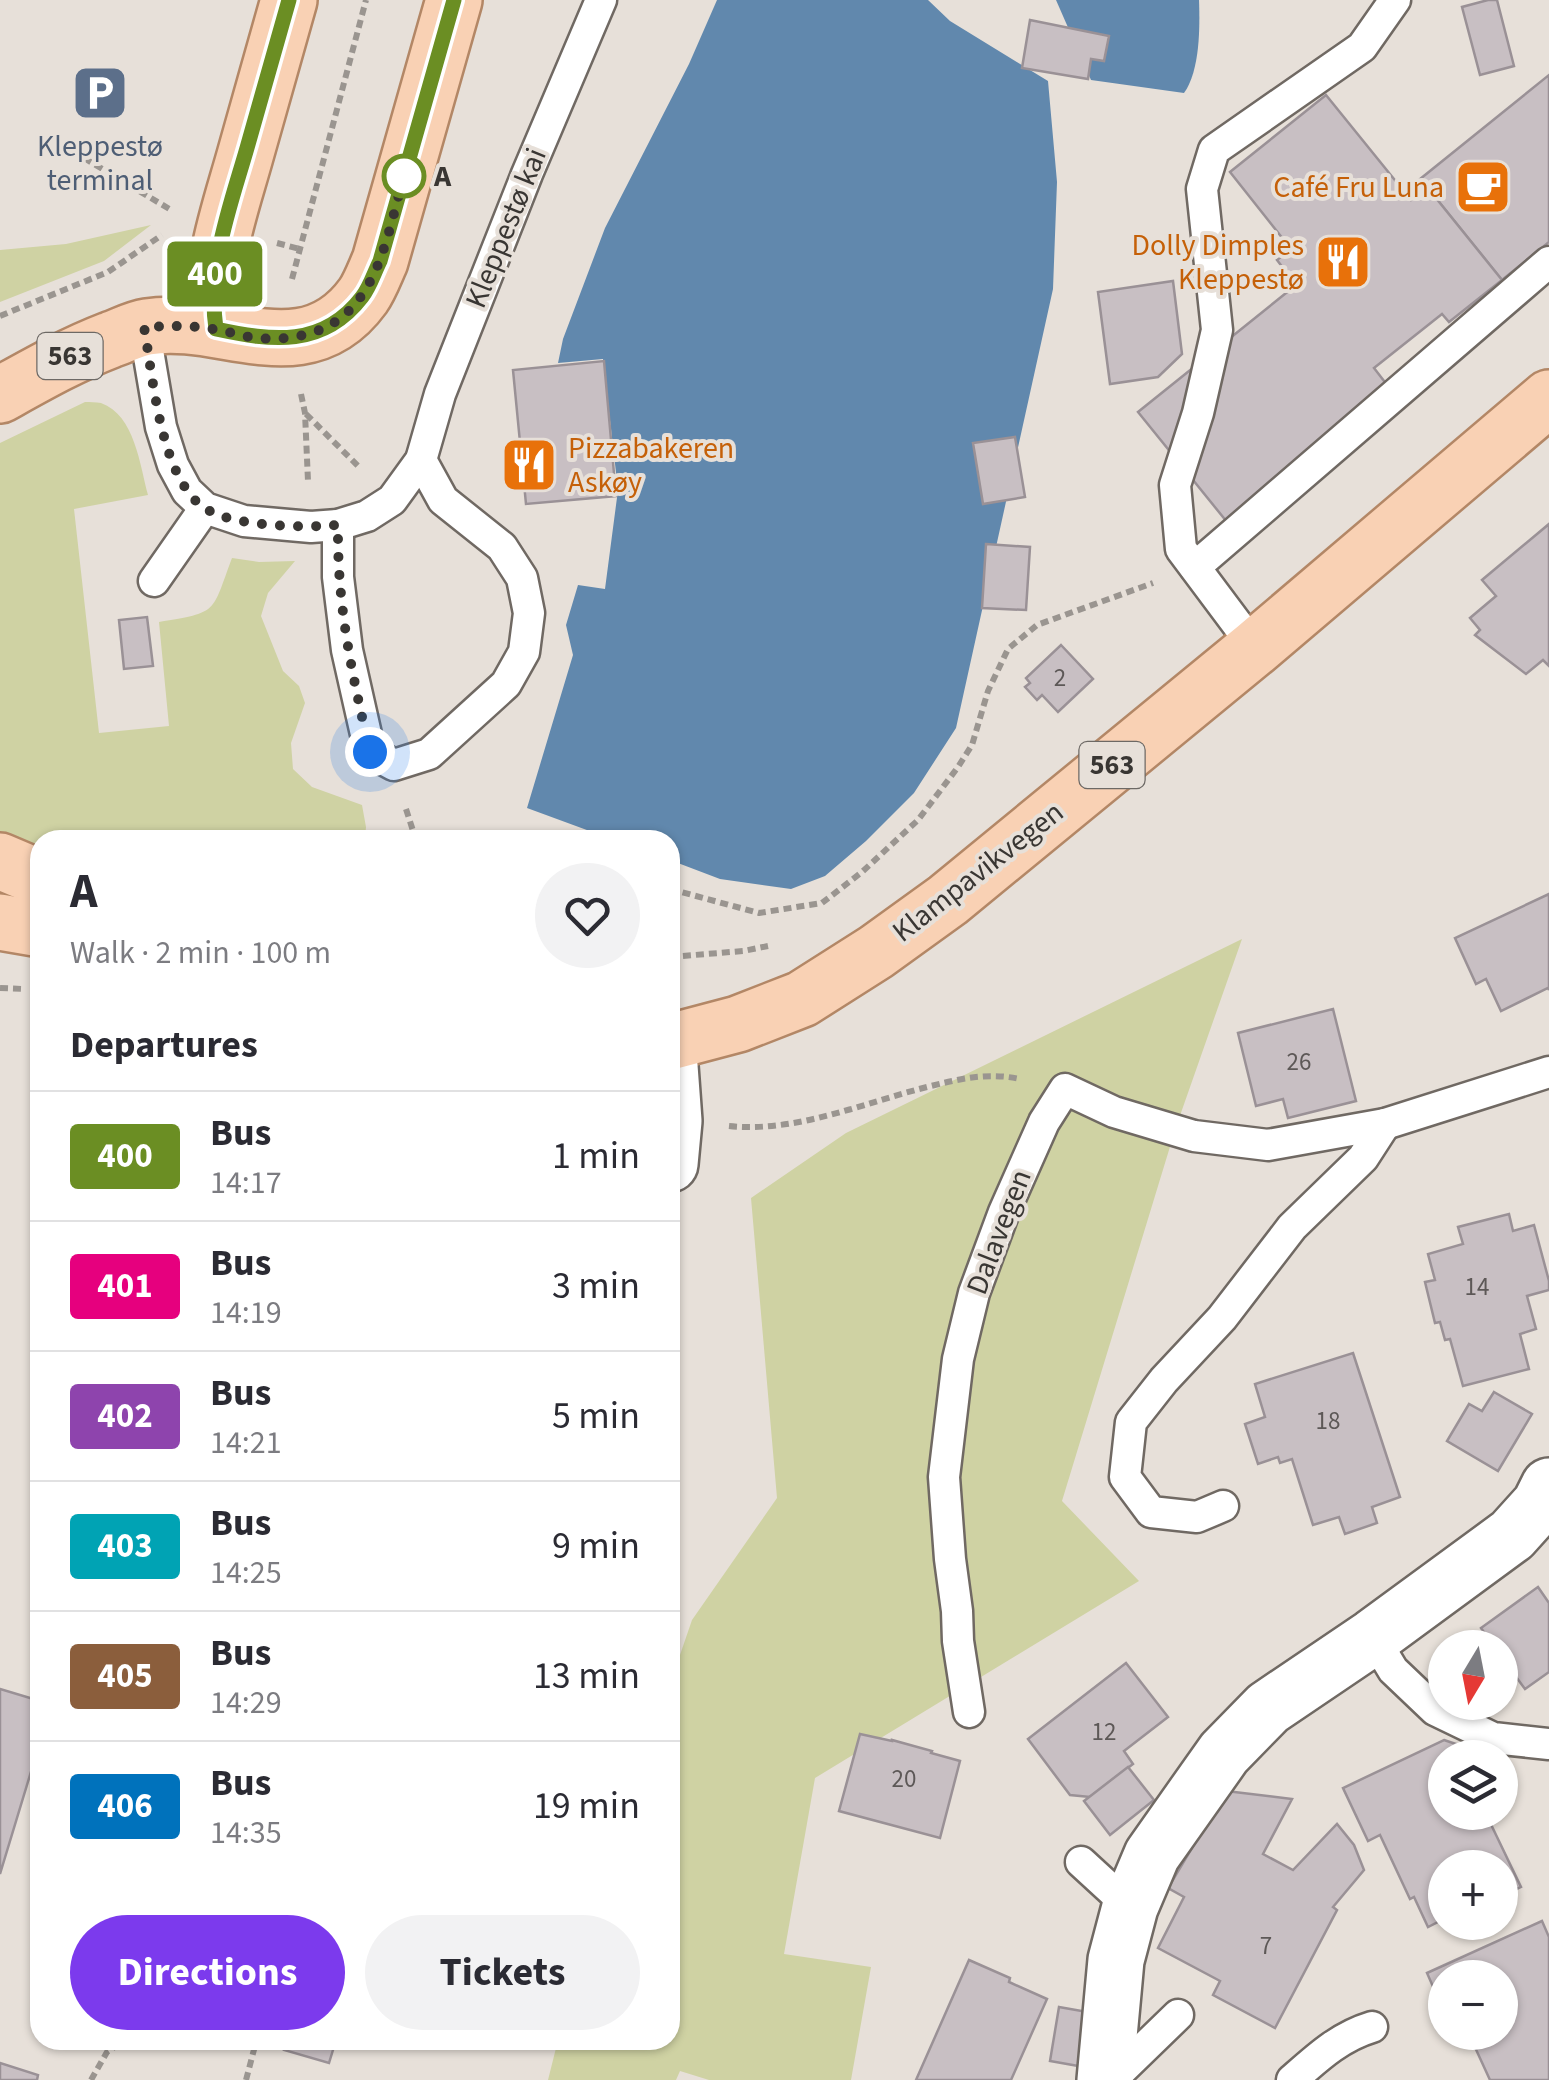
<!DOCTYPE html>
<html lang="en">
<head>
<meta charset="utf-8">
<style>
	:root { --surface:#fff; --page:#f2f2f3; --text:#2b2b33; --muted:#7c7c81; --line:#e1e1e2; --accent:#7c3aed }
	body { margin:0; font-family:"Source Sans 3",sans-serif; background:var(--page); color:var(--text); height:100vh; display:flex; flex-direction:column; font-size:38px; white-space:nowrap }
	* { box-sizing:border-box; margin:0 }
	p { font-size:32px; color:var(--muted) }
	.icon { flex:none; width:55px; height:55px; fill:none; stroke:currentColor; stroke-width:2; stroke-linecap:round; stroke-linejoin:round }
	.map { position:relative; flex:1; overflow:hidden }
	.sheet { position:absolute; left:30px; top:830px; width:650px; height:1220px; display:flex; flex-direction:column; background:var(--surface); border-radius:30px; box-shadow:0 2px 8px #0004 }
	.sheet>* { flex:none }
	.badge { padding:0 20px; border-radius:8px; font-size:35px; line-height:65px }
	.needle { width:65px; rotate:190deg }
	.controls { position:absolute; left:1428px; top:1630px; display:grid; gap:20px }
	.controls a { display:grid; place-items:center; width:90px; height:90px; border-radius:50%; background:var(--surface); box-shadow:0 2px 8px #0004; font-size:50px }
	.you { position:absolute; width:50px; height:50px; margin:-25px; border:8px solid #fff; border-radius:50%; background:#1a73e8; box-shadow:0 0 0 15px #1a73e833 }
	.map>.badge { position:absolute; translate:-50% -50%; box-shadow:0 0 0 5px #fff }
	h2 { padding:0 40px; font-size:38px; line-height:90px }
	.round { display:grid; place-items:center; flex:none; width:105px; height:105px; border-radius:52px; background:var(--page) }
	.head { display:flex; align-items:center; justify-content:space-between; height:170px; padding:0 40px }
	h1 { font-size:48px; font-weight:700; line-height:75px }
	.button { display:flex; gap:20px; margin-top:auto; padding:20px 40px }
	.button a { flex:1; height:115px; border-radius:60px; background:var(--accent); color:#fff; font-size:40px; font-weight:700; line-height:115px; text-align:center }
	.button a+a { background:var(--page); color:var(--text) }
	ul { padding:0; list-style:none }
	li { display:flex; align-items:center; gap:30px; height:130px; padding:0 40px; border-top:2px solid var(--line) }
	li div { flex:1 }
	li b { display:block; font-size:38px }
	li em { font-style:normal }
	li .badge { min-width:110px; font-weight:700; text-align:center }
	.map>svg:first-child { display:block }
	.green { fill:#cfd2a3 }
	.water { fill:#6188ad }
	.building { fill:#c8bfc3; stroke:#9a9196; stroke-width:2.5 }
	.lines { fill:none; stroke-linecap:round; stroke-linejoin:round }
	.lane-casing { stroke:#706963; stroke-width:35 }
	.street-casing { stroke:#706963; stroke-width:60 }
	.primary-casing { stroke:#b38766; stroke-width:60 }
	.path { stroke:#9a9590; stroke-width:6; stroke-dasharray:8 5; stroke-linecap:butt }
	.lane { stroke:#fff; stroke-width:30 }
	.street { stroke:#fff; stroke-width:55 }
	.primary { stroke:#f9d1b4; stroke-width:55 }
	.line-casing { stroke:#fff; stroke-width:22 }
	.line { stroke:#6b8e23; stroke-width:15 }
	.walk { stroke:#393633; stroke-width:10; stroke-dasharray:0 18 }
	.stop-dot { fill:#fff; stroke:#6b8e23; stroke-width:5 }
	.labels { text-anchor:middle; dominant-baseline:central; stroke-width:8; stroke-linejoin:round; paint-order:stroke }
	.number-label { font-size:25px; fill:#5d5857 }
	.shield { fill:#e7e0d9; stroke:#6d6965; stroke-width:2.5 }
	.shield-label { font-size:28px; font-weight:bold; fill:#393633 }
	.service-label { font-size:30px; fill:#4e5e75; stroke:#e7e0d9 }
	.stop-label { font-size:30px; font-weight:bold; fill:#393633; stroke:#e7e0d9; text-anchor:start }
	.food-label { font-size:30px; fill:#c56008; stroke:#e7e0d9; text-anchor:end }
	.street-label { font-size:30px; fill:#393633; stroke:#e7e0d9 }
</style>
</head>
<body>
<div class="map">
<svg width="1549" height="2080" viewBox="0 0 1549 2080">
	<rect width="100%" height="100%" fill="#e7e0d9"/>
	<g class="green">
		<polygon points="151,225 104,261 0,302 0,250 66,244"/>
		<path d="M85,402C90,402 96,402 101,403C135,415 140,466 148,495L74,509L99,733L169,726L159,622C219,612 211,614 232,558L259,562L295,561L268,593L261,616L283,671L299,686L305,703L291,743L293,769L312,787L362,805L366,827L365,840H40V854L0,834V443Z"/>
		<polygon points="1242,939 1176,1127 1062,1501 1139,1581 815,1778 784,1954 871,1967 851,2080 709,2080 680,2071 676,2080 548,2080 558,2040 670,2040 670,1684 692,1620 777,1498 751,1198 846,1133"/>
	</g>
	<g class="water">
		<polygon points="717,0 928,0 950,21 1048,81 1057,182 1053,289 956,728 914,793 866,841 825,876 791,889 720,879 670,860 670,840 614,840 527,808 573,655 566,625 578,585 605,589 618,490 603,359 558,363 563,339 605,228 689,64"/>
		<path d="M1056,0H1199C1200,27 1200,71 1184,93L1091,80Z"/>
	</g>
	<g class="building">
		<polygon points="1488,0 1497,0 1514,66 1480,75 1462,7"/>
		<polygon points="1030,20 1109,36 1104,61 1091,59 1088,79 1022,68"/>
		<polygon points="1549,75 1549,242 1502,280 1427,187 1411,200 1404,192"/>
		<polygon points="1326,95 1411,200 1427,187 1502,280 1449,322 1442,314 1374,368 1391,390 1227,522 1138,412 1296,285 1277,260 1291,249 1230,172"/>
		<polygon points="1173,281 1182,354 1158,377 1110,384 1098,292"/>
		<polygon points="604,361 616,496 526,504 513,370"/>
		<polygon points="1015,437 1025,497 983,504 973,443"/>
		<polygon points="1549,524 1549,666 1543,660 1526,674 1475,635 1480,630 1470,618 1496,596 1482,580"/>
		<polygon points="986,544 1030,547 1026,610 982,608"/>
		<polygon points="147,617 153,666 124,669 119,620"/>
		<polygon points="1061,645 1093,679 1058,712 1042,695 1037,700 1025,687 1030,683 1026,678"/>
		<polygon points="1549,894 1549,990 1548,988 1501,1011 1486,979 1476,984 1455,938"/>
		<polygon points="1333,1009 1356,1101 1288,1118 1283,1099 1256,1106 1238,1033"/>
		<polygon points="1509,1214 1513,1231 1534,1225 1549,1281 1549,1290 1527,1296 1536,1329 1520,1334 1529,1369 1463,1386 1450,1339 1445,1340 1440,1322 1435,1323 1425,1282 1435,1280 1428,1254 1463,1244 1458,1227"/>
		<polygon points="1353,1353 1400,1497 1372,1507 1377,1523 1345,1534 1339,1517 1313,1525 1292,1459 1280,1463 1278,1457 1258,1464 1245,1424 1265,1417 1255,1384"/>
		<polygon points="1494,1392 1532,1414 1498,1471 1447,1441 1469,1404 1482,1411"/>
		<polygon points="1538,1587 1549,1603 1549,1672 1525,1689 1500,1655 1500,1648 1495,1648 1481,1628"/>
		<polygon points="1126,1663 1168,1717 1124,1751 1133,1764 1090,1797 1070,1795 1028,1739"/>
		<polygon points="0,1689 40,1701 40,1742 0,1874"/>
		<polygon points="860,1734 892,1741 892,1740 932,1751 931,1753 960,1761 940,1838 839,1811"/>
		<polygon points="1444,1740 1462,1746 1467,1758 1445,1758 1445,1812 1485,1812 1521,1887 1500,1897 1500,1868 1445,1868 1446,1922 1444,1924 1442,1920 1428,1927 1414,1897 1410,1899 1380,1835 1368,1841 1343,1788"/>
		<polygon points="1128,1767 1154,1800 1110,1835 1084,1801"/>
		<polygon points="1226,1791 1292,1799 1263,1854 1293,1870 1337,1824 1354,1845 1364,1870 1333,1907 1337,1910 1275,2028 1213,1995 1220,1981 1158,1948 1184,1897 1168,1888"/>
		<polygon points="1542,1921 1549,1937 1549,2080 1490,2080 1468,2032 1500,2032 1500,1978 1445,1978 1445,2014 1427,1973"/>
		<polygon points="969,1960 1010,1978 1009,1982 1047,1999 1011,2080 916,2080"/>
		<polygon points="1059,2007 1093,2013 1084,2067 1050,2061"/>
		<polygon points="287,2040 336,2040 329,2063 284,2050"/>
		<polygon points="0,2063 38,2075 37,2080 0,2080"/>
	</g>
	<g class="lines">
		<g class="lane-casing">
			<g id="lane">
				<polyline points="144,327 161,427 173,465 187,491 205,508 244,521 311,527 338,525 367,516 392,500 421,460 440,394 527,174 601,0"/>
				<polyline points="338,525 338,577 347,650 370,752 394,765 429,754 506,684 524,652 529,613 522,578 502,547 443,500 421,460"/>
				<polyline points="1195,567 1549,262"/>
				<polyline points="154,581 205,508"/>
				<polyline points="1255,648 1181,549 1175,485 1198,413 1217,330 1202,189 1214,150 1362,47 1395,0"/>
				<polyline points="1223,1506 1197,1517 1151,1512 1125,1477 1131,1422 1164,1380 1222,1318 1292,1227 1363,1158 1385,1124"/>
				<polyline points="1373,1637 1393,1670 1435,1710 1493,1738 1549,1744"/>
				<polyline points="969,1712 958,1641 957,1611 950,1559 944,1477 958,1359 974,1293 1004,1212 1044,1122 1065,1089 1114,1112 1194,1136 1268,1145 1385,1124 1549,1072"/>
				<polyline points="1081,1862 1130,1907"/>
				<polyline points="1111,2080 1178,2015"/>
				<path d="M1292,2080C1317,2058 1339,2037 1372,2027"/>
			</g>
		</g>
		<g class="street-casing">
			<g id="street">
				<polyline points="670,1066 674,1121 670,1164"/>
				<polyline points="1105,2080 1116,1960 1130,1907 1152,1855 1224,1753 1268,1708 1373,1637 1512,1535 1540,1504 1549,1486"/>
			</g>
		</g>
		<g class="primary-casing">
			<g id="primary">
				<path d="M216,329C208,269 229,213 245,156C260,104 274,52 289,0"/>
				<path d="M0,395C36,375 71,355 110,340C122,336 134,329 147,327C222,314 305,376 363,296C370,286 375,272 380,261L454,0"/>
				<polyline points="0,861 40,878"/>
				<polyline points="0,922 40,929"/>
				<polyline points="670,1042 738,1024 802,999 876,952 948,900 1255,648 1549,398"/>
			</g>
		</g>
		<g class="path">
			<polyline points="84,158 171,210"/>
			<polyline points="277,243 300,249"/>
			<polyline points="292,279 366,0"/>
			<polyline points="0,316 108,272 162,235"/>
			<polyline points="301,394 305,413 308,481"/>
			<polyline points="306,414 361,469"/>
			<polyline points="406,809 416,840"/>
			<polyline points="670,889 759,913 822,903 862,872 918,820 958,767 972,745 988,691 1008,649 1037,625 1153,583"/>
			<polyline points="670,957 743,951 768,946"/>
			<polyline points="0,988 24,989"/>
			<path d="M729,1126C796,1133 863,1103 927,1087C959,1079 987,1072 1020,1079"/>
			<polyline points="91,2080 107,2052 125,2040"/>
			<polyline points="246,2080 256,2042 255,2040"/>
		</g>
		<use href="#lane" class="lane"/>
		<use href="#street" class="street"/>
		<use href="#primary" class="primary"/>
	</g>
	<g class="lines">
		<g class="line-casing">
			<path id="line" d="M289,0C275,49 261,99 247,148C230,207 207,267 216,329C272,341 323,348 362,297C370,287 374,273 380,261L454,0"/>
		</g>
		<use href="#line" class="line"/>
		<path class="walk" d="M370,752C352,674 337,606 338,525C303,528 231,527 203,507C160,476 153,376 144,327C168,326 190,325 213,329C228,331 243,337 258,338C276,340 294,338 311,333C378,313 387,234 404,176"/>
	</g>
	<defs>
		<g id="parking-square" transform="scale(2.875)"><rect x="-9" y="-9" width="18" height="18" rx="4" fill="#5c6f8a" stroke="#e7e0d9"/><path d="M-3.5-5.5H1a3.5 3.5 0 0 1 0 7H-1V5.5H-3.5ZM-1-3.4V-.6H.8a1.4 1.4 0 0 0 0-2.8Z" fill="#fff"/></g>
		<g id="cafe-square" transform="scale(2.875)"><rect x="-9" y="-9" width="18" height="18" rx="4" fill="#e8710a" stroke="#e7e0d9"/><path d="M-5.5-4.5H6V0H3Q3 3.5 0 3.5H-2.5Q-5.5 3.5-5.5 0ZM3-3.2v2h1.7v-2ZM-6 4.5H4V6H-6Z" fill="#fff"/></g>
		<g id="restaurant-square" transform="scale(2.875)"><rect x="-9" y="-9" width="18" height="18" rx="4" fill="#e8710a" stroke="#e7e0d9"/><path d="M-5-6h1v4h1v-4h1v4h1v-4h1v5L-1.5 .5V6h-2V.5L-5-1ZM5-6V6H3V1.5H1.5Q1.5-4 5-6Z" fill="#fff"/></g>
	</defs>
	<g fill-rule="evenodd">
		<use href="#parking-square" x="100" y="93"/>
		<use href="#cafe-square" x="1483" y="187"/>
		<use href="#restaurant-square" x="1343" y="262"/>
		<use href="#restaurant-square" x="529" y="465"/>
	</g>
	<circle class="stop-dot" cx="404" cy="176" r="20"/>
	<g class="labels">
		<g class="number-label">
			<text x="1060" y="678">2</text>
			<text x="1299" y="1062">26</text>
			<text x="1477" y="1287">14</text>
			<text x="1328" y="1421">18</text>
			<text x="1104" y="1732">12</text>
			<text x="904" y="1779">20</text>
			<text x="1266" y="1946">7</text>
		</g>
		<g class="shield">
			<rect x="37.5" y="333" width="65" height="46" rx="8"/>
			<rect x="1079.5" y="742" width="65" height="46" rx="8"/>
		</g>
		<g class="shield-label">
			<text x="70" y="356">563</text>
			<text x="1112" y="765">563</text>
		</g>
		<g class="service-label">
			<text x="100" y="146">Kleppestø<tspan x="100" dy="34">terminal</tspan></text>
		</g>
		<g class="stop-label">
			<text x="434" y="176">A</text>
		</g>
		<g class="food-label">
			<text x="1444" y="187">Café Fru Luna</text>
			<text x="1304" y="245">Dolly Dimples<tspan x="1304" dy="34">Kleppestø</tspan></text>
			<text x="568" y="448" text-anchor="start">Pizzabakeren<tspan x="568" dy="34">Askøy</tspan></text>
		</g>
		<g class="street-label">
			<text transform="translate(506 228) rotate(-68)">Kleppestø kai</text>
			<text transform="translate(978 872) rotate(-38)">Klampavikvegen</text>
			<text transform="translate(999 1232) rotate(-69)">Dalavegen</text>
		</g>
	</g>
</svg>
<div class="controls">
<a><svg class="needle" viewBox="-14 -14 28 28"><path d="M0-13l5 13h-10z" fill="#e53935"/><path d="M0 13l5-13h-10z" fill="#7c7c81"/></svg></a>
<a><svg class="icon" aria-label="layers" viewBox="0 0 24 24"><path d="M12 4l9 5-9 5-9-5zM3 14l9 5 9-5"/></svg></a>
<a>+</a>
<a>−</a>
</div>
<div class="you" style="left:370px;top:752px"></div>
<b class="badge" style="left:215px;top:274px;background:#6b8e23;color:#fff">400</b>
<section class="sheet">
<div class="head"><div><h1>A</h1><p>Walk · 2 min · 100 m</p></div><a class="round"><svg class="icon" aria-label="heart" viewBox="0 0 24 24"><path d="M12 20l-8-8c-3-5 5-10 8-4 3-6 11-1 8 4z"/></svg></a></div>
<h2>Departures</h2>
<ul>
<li><span class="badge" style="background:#6b8e23;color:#fff">400</span><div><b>Bus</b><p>14:17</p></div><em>1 min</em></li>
<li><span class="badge" style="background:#e6007e;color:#fff">401</span><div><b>Bus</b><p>14:19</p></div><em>3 min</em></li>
<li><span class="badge" style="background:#8e44ad;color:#fff">402</span><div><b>Bus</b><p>14:21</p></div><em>5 min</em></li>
<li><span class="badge" style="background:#00a3b4;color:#fff">403</span><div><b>Bus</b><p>14:25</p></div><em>9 min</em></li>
<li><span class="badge" style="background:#8b5e3c;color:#fff">405</span><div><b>Bus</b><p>14:29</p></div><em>13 min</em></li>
<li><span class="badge" style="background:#0072bc;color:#fff">406</span><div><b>Bus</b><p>14:35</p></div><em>19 min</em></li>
</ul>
<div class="button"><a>Directions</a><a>Tickets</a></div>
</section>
</div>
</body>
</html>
